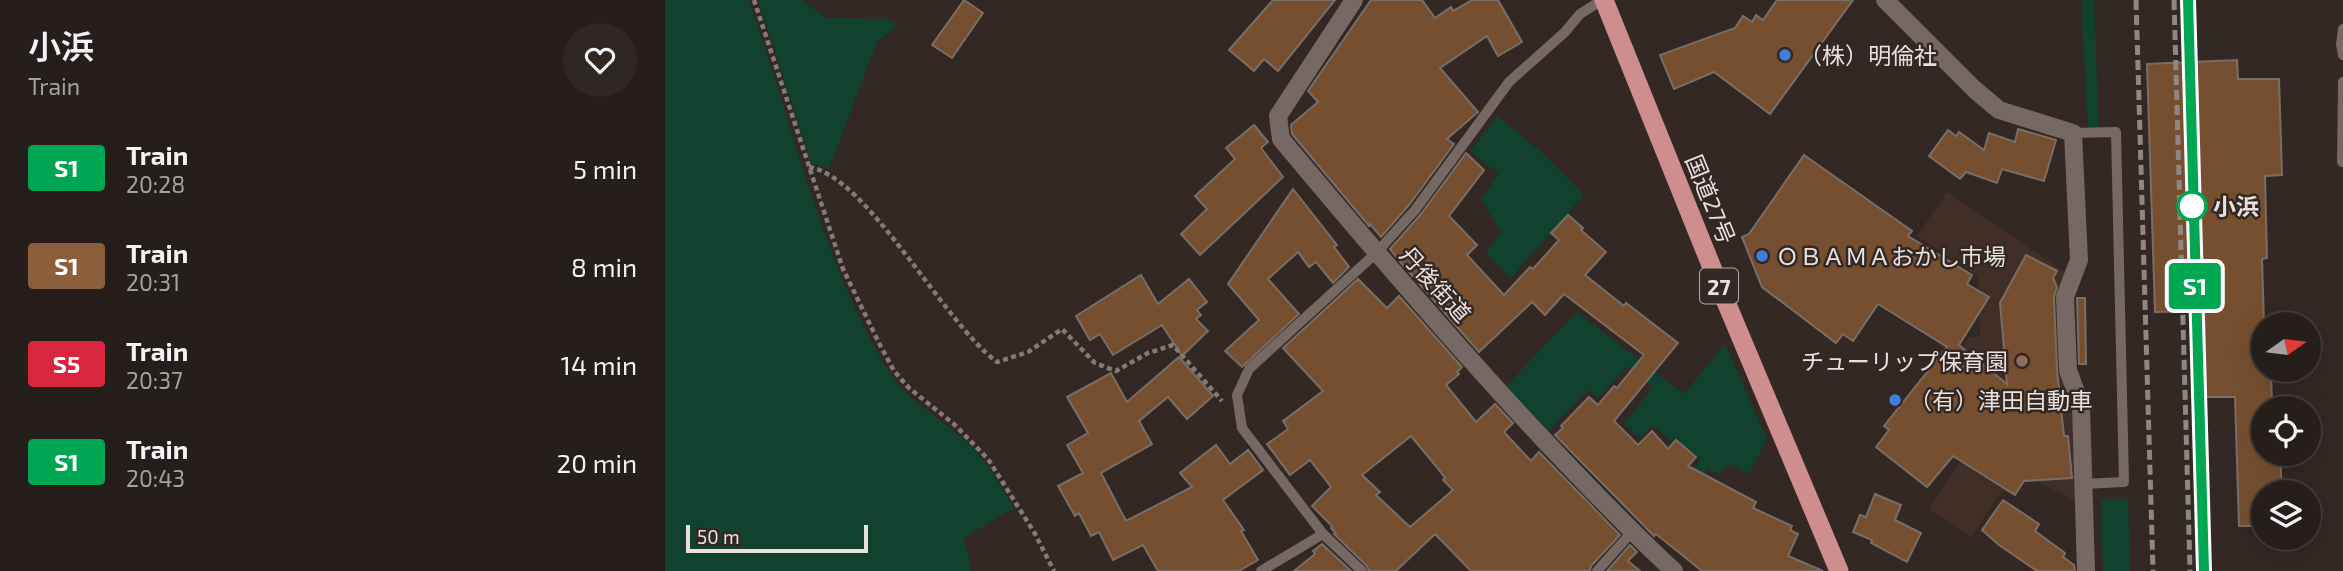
<!DOCTYPE html>
<html lang="en">
<head>
<meta charset="utf-8">
<style>
	:root { --surface:#261e1a; --page:#2e2723; --text:#f1f3f6; --muted:#a4a2a2; --line:#423c39 }
	body { margin:0; font-family:"Exo 2","Noto Sans JP",sans-serif; background:var(--page); color:var(--text); height:100vh; display:flex; flex-direction:column; font-size:26px; white-space:nowrap }
	* { box-sizing:border-box; margin:0 }
	p { font-size:23px; color:var(--muted) }
	.icon { flex:none; width:38px; height:38px; fill:none; stroke:currentColor; stroke-width:2; stroke-linecap:round; stroke-linejoin:round }
	.map { position:relative; flex:1; overflow:hidden }
	.panel { display:flex; flex-direction:column; background:var(--surface); width:665px }
	.panel>* { flex:none }
	.badge { padding:0 14px; border-radius:5px; font-size:24px; line-height:46px }
	.needle { width:46px; rotate:76deg }
	.tools { position:absolute; left:1586px; top:312px; display:grid; gap:14px }
	.tools a { display:grid; place-items:center; width:70px; height:70px; border-radius:50%; background:var(--surface); box-shadow:0 7px 28px #0002,0 0 0 2px var(--line); font-size:35px }
	.scale { position:absolute; left:21px; bottom:18px; width:182px; box-sizing:border-box; padding-left:7px; border:4px solid #e8e1de; border-top:0; font-size:19px; line-height:24px; white-space:nowrap; color:#e8e1de; -webkit-text-stroke:5px #332823; paint-order:stroke }
	.map>.badge { position:absolute; translate:-50% -50%; box-shadow:0 0 0 4px #fff }
	.round { display:grid; place-items:center; flex:none; width:74px; height:74px; border-radius:37px; background:var(--page) }
	.overview { display:flex; align-items:center; justify-content:space-between; height:119px; padding:0 28px }
	h1 { font-size:33px; font-weight:600; line-height:52px }
	ul { padding:0; list-style:none }
	li { display:flex; align-items:center; gap:21px; height:98px; padding:0 28px }
	li div { flex:1 }
	li b { display:block; font-size:26px }
	li em { font-style:normal }
	li .badge { min-width:77px; font-weight:700; text-align:center }
	main { display:flex; flex:1; min-height:0 }
	.map>svg:first-child { display:block }
	.built { fill:#412f27 }
	.green { fill:#10422f }
	.building { fill:#764f30; stroke:#796e66; stroke-width:2; fill-rule:evenodd }
	.lines { fill:none; stroke-linecap:round; stroke-linejoin:round }
	.path { stroke:#847b77; stroke-width:4.5; stroke-dasharray:5 3.5; stroke-linecap:butt }
	.service { stroke:#766963; stroke-width:10 }
	.minor { stroke:#766963; stroke-width:18 }
	.trunk { stroke:#ce8e8e; stroke-width:19 }
	.rail { stroke:#908783; stroke-width:5; stroke-dasharray:10 5; stroke-linecap:butt }
	.line-casing { stroke:#fff; stroke-width:16 }
	.line { stroke:#00a651; stroke-width:10 }
	.shop-dot { fill:#3f7fe0; stroke:#332823; stroke-width:2.5 }
	.stop-dot { fill:#fff; stroke:#00a651; stroke-width:3.5 }
	.education-dot { fill:#8d6e63; stroke:#332823; stroke-width:2.5 }
	.labels { text-anchor:middle; dominant-baseline:central; stroke-width:5; stroke-linejoin:round; paint-order:stroke }
	.shield { fill:#332823; stroke:#b2aaa6; stroke-width:2 }
	.shield-label { font-size:21px; font-weight:bold; fill:#e8e1de }
	.poi-label { font-size:23px; fill:#e8e1de; stroke:#332823; text-anchor:start }
	.street-label { font-size:23px; fill:#e8e1de; stroke:#332823 }
	.stop-label { font-size:23px; font-weight:bold; fill:#e8e1de; stroke:#332823; text-anchor:start }
</style>
</head>
<body>
<main>
<section class="panel">
<div class="overview"><div><h1>小浜</h1><p>Train</p></div><a class="round"><svg class="icon" aria-label="heart" viewBox="0 0 24 24"><path d="M12 20l-8-8c-3-5 5-10 8-4 3-6 11-1 8 4z"/></svg></a></div>
<ul>
<li><span class="badge" style="background:#00a651;color:#fff">S1</span><div><b>Train</b><p>20:28</p></div><em>5 min</em></li>
<li><span class="badge" style="background:#8b5e3c;color:#fff">S1</span><div><b>Train</b><p>20:31</p></div><em>8 min</em></li>
<li><span class="badge" style="background:#d7263d;color:#fff">S5</span><div><b>Train</b><p>20:37</p></div><em>14 min</em></li>
<li><span class="badge" style="background:#00a651;color:#fff">S1</span><div><b>Train</b><p>20:43</p></div><em>20 min</em></li>
</ul>
</section>
<div class="map">
<svg width="1678" height="571" viewBox="0 0 1678 571">
	<rect width="100%" height="100%" fill="#332823"/>
	<polygon class="built" points="1282,192 1400,272 1392,306 1400,406 1408,416 1412,502 1356,473 1346,495 1337,491 1306,537 1264,509 1315,433 1336,376 1298,346 1303,338 1315,336 1313,276 1252,236"/>
	<g class="green">
		<path d="M0,0H84C127,121 157,263 224,372C243,402 278,419 303,443C322,461 335,486 349,508L299,538L306,571H0Z"/>
		<polygon points="93,0 137,0 161,18 220,19 233,25 212,42 164,169 146,163"/>
		<polygon points="1416,0 1429,0 1434,130 1423,131"/>
		<polygon points="832,116 874,150 919,195 846,278 821,253 836,232 816,199 834,174 805,151"/>
		<polygon points="912,312 1019,394 1060,344 1102,439 1084,474 1064,464 1054,474 1043,468 1034,481 1024,475 1036,459 1010,437 1006,441 987,425 975,439 959,423 988,387 962,366 933,399 923,390 884,431 841,386"/>
		<polygon points="1436,499 1463,499 1465,571 1438,571"/>
	</g>
	<g class="building">
		<polygon points="299,0 318,13 287,58 267,45"/>
		<polygon points="608,0 670,0 613,71 599,59 589,71 564,50"/>
		<polygon points="706,0 757,0 770,18 786,7 788,11 807,0 833,0 857,42 833,56 822,36 775,68 813,112 782,139 789,144 744,205 716,237 705,224 704,226 627,134 626,125 653,102 643,91"/>
		<polygon points="1112,0 1188,0 1105,114 1049,72 1009,89 995,55 1070,28 1078,16 1087,22 1091,15 1098,20"/>
		<polygon points="1572,60 1573,79 1614,79 1617,175 1600,176 1602,258 1597,259 1599,324 1598,369 1606,369 1607,408 1598,408 1598,453 1615,453 1617,492 1598,492 1598,526 1574,526 1570,397 1541,397 1539,311 1490,312 1482,64"/>
		<polygon points="589,125 603,142 596,148 618,177 535,255 516,234 542,209 530,196 570,159 561,148"/>
		<polygon points="1353,129 1391,140 1379,181 1337,169 1332,183 1301,172 1295,179 1264,156 1283,130 1291,136 1294,132 1319,150 1324,133 1350,142"/>
		<polygon points="801,153 819,170 784,216 812,245 802,255 839,295 865,267 868,269 894,240 886,233 903,215 918,228 916,230 941,252 920,275 959,306 961,303 1013,343 949,421 973,445 987,431 1003,449 1011,440 1031,457 1023,466 1091,502 1088,508 1127,526 1125,530 1133,534 1123,556 1158,571 1037,571 991,534 989,536 890,435 898,428 896,426 924,397 933,405 949,386 952,388 979,355 899,294 880,315 867,302 814,352 737,264 725,249 756,214"/>
		<polygon points="1139,155 1247,231 1243,236 1307,275 1302,284 1324,297 1294,345 1342,384 1335,303 1361,255 1392,271 1388,278 1392,287 1389,297 1392,370 1399,436 1403,436 1407,478 1359,481 1350,495 1288,456 1262,487 1211,447 1224,430 1219,426 1282,347 1213,304 1188,341 1178,334 1171,343 1097,287 1077,237 1084,234"/>
		<polygon points="628,189 672,245 669,247 684,267 668,283 651,262 644,267 633,252 603,279 634,314 577,367 560,351 594,320 563,284"/>
		<polygon points="476,275 493,304 524,279 542,302 532,310 536,315 531,319 543,331 517,356 497,325 448,355 435,334 425,340 411,316"/>
		<path d="M693,279L722,308L734,296L797,367L792,372L794,374L781,385L811,422L830,404L848,423L839,432L866,461L874,452L955,535L926,566L925,571H806L770,534L731,571H704L702,566L669,534L671,533L666,528L667,526L647,506L666,487L645,460L625,475L602,444L623,429L618,421L658,391L618,348ZM746,436L775,471L780,478L778,480L788,490L745,527L711,495L715,492L697,475Z"/>
		<polygon points="1412,298 1420,298 1421,364 1414,364"/>
		<polygon points="514,357 548,396 522,419 503,397 474,421 487,444 436,473 461,521 527,487 515,473 551,445 565,464 583,450 598,470 558,500 579,530 576,531 593,560 574,571 493,571 478,545 448,560 434,532 426,536 414,513 410,516 393,486 418,473 402,445 423,433 402,397 446,373 462,402"/>
		<polygon points="1210,494 1236,505 1230,520 1256,533 1242,562 1206,543 1207,540 1188,532 1195,515 1201,517"/>
		<polygon points="1338,500 1374,524 1370,531 1400,553 1398,557 1409,565 1410,571 1372,571 1334,545 1317,530"/>
		<polygon points="657,544 686,571 629,571 650,554 648,551"/>
		<polygon points="965,545 972,552 963,561 975,571 942,571"/>
	</g>
	<g class="lines">
		<g class="path">
			<polyline points="89,0 178,269 214,343 229,371 244,388 290,425 323,459 369,532 389,571"/>
			<path d="M144,167C203,177 277,321 332,362L363,352L397,329L430,363L451,371L483,353L508,345L557,401"/>
		</g>
		<g class="service">
			<polyline points="1678,29 1676,45 1678,55"/>
			<polyline points="1408,133 1451,132 1459,482 1418,484"/>
			<polyline points="1677,162 1678,82"/>
			<polyline points="596,571 658,534"/>
			<polyline points="697,571 658,534 577,428 572,395 584,369 711,253 750,210 844,82 900,32 915,14 937,0"/>
			<polyline points="932,571 966,533"/>
		</g>
		<g class="minor">
			<path d="M689,0L613,116L616,139C701,241 787,342 878,439C921,484 963,529 1009,571"/>
			<polyline points="1220,0 1309,89 1334,110 1408,133 1414,260 1400,297 1403,370 1416,406 1421,571"/>
		</g>
		<polyline class="trunk" points="939,0 1056,290 1174,571"/>
		<g class="rail">
			<polyline points="1471,0 1488,571"/>
			<polyline points="1509,0 1525,571"/>
			<polyline points="1523,0 1539,571"/>
		</g>
	</g>
	<g class="lines">
		<g class="line-casing">
			<polyline id="line" points="1523,0 1539,571"/>
		</g>
		<use href="#line" class="line"/>
	</g>
	<g class="shop-dot">
		<circle cx="1120" cy="55" r="7"/>
		<circle cx="1097" cy="256" r="7"/>
		<circle cx="1230" cy="400" r="7"/>
	</g>
	<circle class="stop-dot" cx="1527" cy="206" r="14"/>
	<circle class="education-dot" cx="1357" cy="361" r="7"/>
	<g class="labels">
		<rect class="shield" x="1035" y="268.5" width="38" height="35" rx="5"/>
		<g class="shield-label">
			<text x="1054" y="286">27</text>
		</g>
		<g class="poi-label">
			<text x="1134" y="55">（株）明倫社</text>
			<text x="1111" y="256">ＯＢＡＭＡおかし市場</text>
			<text x="1343" y="361" text-anchor="end">チューリップ保育園</text>
			<text x="1244" y="400">（有）津田自動車</text>
		</g>
		<g class="street-label">
			<text transform="translate(1046 199) rotate(68)">国道27号</text>
			<text transform="translate(771 284) rotate(48)">丹後街道</text>
		</g>
		<g class="stop-label">
			<text x="1548" y="206">小浜</text>
		</g>
	</g>
</svg>
<div class="tools">
<a><svg class="needle" viewBox="-14 -14 28 28"><path d="M0-13l5 13h-10z" fill="#e53935"/><path d="M0 13l5-13h-10z" fill="#a4a2a2"/></svg></a>
<a><svg class="icon" aria-label="locate" viewBox="0 0 24 24"><circle cx="12" cy="12" r="6"/><path d="M12 2v4M12 18v4M2 12h4M18 12h4"/></svg></a>
<a><svg class="icon" aria-label="layers" viewBox="0 0 24 24"><path d="M12 4l9 5-9 5-9-5zM3 14l9 5 9-5"/></svg></a>
</div>
<div class="scale">50 m</div>
<b class="badge" style="left:1530px;top:286px;background:#00a651;color:#fff">S1</b>
</div>
</main>
</body>
</html>
